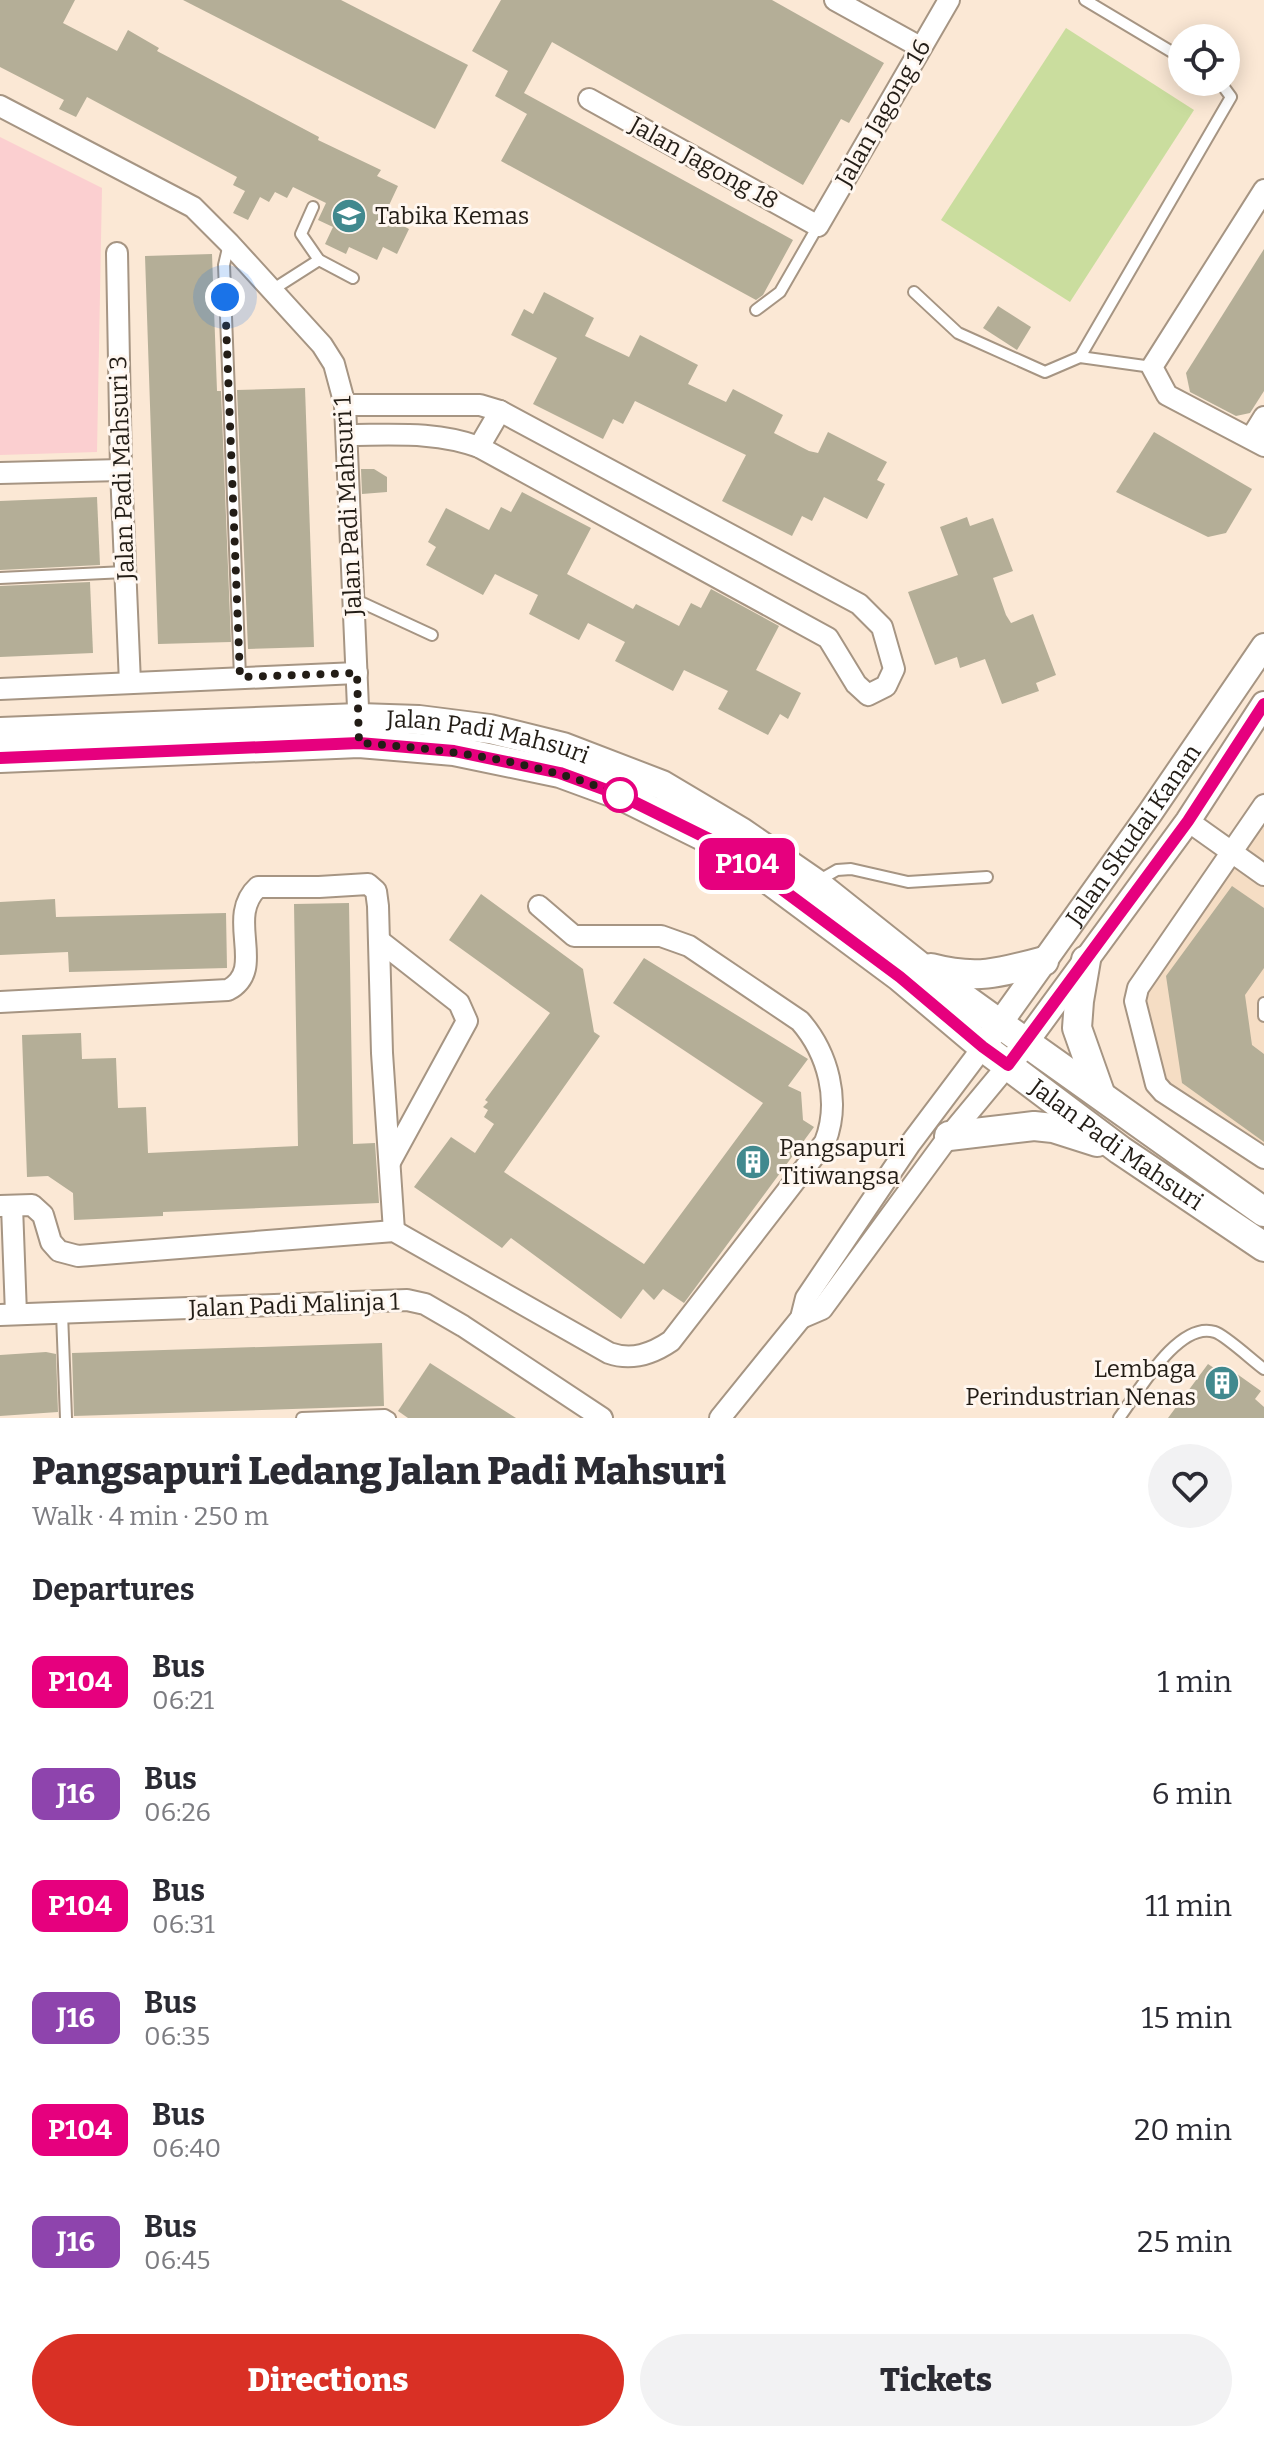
<!DOCTYPE html>
<html lang="en">
<head>
<meta charset="utf-8">
<style>
	:root { --surface:#fff; --page:#f2f2f3; --text:#2b2b33; --muted:#7c7c81; --accent:#d93025 }
	body { margin:0; font-family:Bitter,serif; background:var(--page); color:var(--text); height:100vh; display:flex; flex-direction:column; font-size:30px; white-space:nowrap }
	* { box-sizing:border-box; margin:0 }
	p { font-size:26px; color:var(--muted) }
	.icon { flex:none; width:44px; height:44px; fill:none; stroke:currentColor; stroke-width:2; stroke-linecap:round; stroke-linejoin:round }
	.map { position:relative; height:1418px; overflow:hidden }
	.sheet { display:flex; flex-direction:column; background:var(--surface); flex:1 }
	.sheet>* { flex:none }
	.badge { padding:0 16px; border-radius:12px; font-size:28px; line-height:52px }
	.controls { position:absolute; left:1168px; top:24px; display:grid; gap:16px }
	.controls a { display:grid; place-items:center; width:72px; height:72px; border-radius:50%; background:var(--surface); box-shadow:0 4px 20px #0003; font-size:40px }
	.you { position:absolute; width:40px; height:40px; margin:-20px; border:6px solid #fff; border-radius:50%; background:#1a73e8; box-shadow:0 0 0 12px #1a73e833 }
	.map>.badge { position:absolute; translate:-50% -50%; box-shadow:0 0 0 4px #fff }
	h2 { padding:0 32px; font-size:30px; line-height:72px }
	.round { display:grid; place-items:center; flex:none; width:84px; height:84px; border-radius:42px; background:var(--page) }
	.overview { display:flex; align-items:center; justify-content:space-between; height:136px; padding:0 32px }
	h1 { font-size:38px; font-weight:800; line-height:60px }
	.button { display:flex; gap:16px; margin-top:auto; padding:16px 32px }
	.button a { flex:1; height:92px; border-radius:48px; background:var(--accent); color:#fff; font-size:32px; font-weight:800; line-height:92px; text-align:center }
	.button a+a { background:var(--page); color:var(--text) }
	ul { padding:0; list-style:none }
	li { display:flex; align-items:center; gap:24px; height:112px; padding:0 32px }
	li div { flex:1 }
	li b { display:block; font-size:30px }
	li em { font-style:normal }
	li .badge { min-width:88px; font-weight:700; text-align:center }
	.map>svg:first-child { display:block }
	.built { fill:#f5ddc4 }
	.green { fill:#fbcfd0 }
	.water { fill:#cadd9e }
	.building { fill:#b4ae97 }
	.lines { fill:none; stroke-linecap:round; stroke-linejoin:round }
	.service-casing { stroke:#a69583; stroke-width:14 }
	.minor-casing { stroke:#a69583; stroke-width:24 }
	.tertiary-casing { stroke:#a69583; stroke-width:28 }
	.secondary-casing { stroke:#a69583; stroke-width:32 }
	.service { stroke:#fff; stroke-width:10 }
	.minor { stroke:#fff; stroke-width:20 }
	.tertiary { stroke:#fff; stroke-width:24 }
	.secondary { stroke:#fff; stroke-width:28 }
	.line-casing { stroke:#fff; stroke-width:18 }
	.line { stroke:#e6007e; stroke-width:12 }
	.walk { stroke:#231d16; stroke-width:8; stroke-dasharray:0 14.4 }
	.stop-dot { fill:#fff; stroke:#e6007e; stroke-width:4 }
	.labels { text-anchor:middle; dominant-baseline:central; stroke-width:6; stroke-linejoin:round; paint-order:stroke }
	.street-label { font-size:24px; fill:#231d16; stroke:#fff7f0 }
	.poi-label { font-size:24px; fill:#231d16; stroke:#fff7f0; text-anchor:start }
</style>
</head>
<body>
<div class="map">
<svg width="1264" height="1418" viewBox="0 0 1264 1418">
	<rect width="100%" height="100%" fill="#fbe8d5"/>
	<polygon class="built" points="1264,791 1264,1166 1158,1097 1133,981"/>
	<polygon class="green" points="0,137 102,188 97,452 0,455"/>
	<polygon class="water" points="1066,28 1194,110 1070,302 941,220"/>
	<g class="building">
		<polygon points="0,0 75,0 63,23 117,51 128,30 159,48 157,51 319,137 318,140 381,170 377,176 398,186 384,216 409,229 397,254 383,247 377,260 349,247 346,254 325,244 333,227 318,220 326,203 293,187 287,198 275,192 269,202 260,197 248,220 233,213 245,191 233,185 237,177 87,97 76,117 59,109 64,100 0,67"/>
		<polygon points="183,0 341,0 468,65 435,129"/>
		<polygon points="501,0 772,0 884,63 849,123 841,119 803,185 552,42 524,93 793,240 763,295 756,300 501,161 527,114 495,96 508,71 472,51"/>
		<polygon points="1264,249 1264,391 1250,413 1236,416 1190,392 1186,373"/>
		<polygon points="212,254 217,391 221,391 231,642 158,644 145,256"/>
		<polygon points="544,292 594,318 585,336 629,357 640,335 698,365 688,384 726,402 733,389 783,415 774,433 809,451 818,453 828,432 887,462 877,480 885,484 867,519 824,497 812,521 802,516 792,536 722,501 746,455 635,401 623,424 613,419 603,439 533,404 557,358 511,335 524,309 533,314"/>
		<polygon points="998,306 1031,327 1017,350 983,328"/>
		<polygon points="305,388 314,647 248,649 237,390"/>
		<polygon points="1154,432 1252,489 1226,533 1208,537 1116,492"/>
		<polygon points="361,469 374,469 387,477 387,492 362,494"/>
		<polygon points="522,492 591,528 567,574 633,609 636,604 679,626 691,603 701,608 711,589 779,626 756,670 801,693 788,719 780,714 768,735 718,709 728,691 684,670 673,691 615,661 625,642 588,623 579,640 529,614 538,595 503,578 495,574 483,595 426,565 436,547 428,542 446,508 489,530 501,507 511,512"/>
		<polygon points="97,497 100,565 0,570 0,501"/>
		<polygon points="967,517 970,526 993,518 1013,571 993,578 1006,615 1011,623 1033,614 1056,675 1036,683 1039,691 1002,704 985,659 960,668 957,657 935,665 908,592 958,575 940,527"/>
		<polygon points="90,582 93,653 0,657 0,586"/>
		<polygon points="1232,886 1264,908 1264,968 1245,995 1252,1045 1264,1054 1264,1142 1182,1083 1166,976"/>
		<polygon points="481,894 583,969 594,1032 600,1036 504,1172 644,1264 763,1103 613,1003 644,958 808,1059 788,1086 801,1092 803,1120 814,1127 684,1303 663,1289 654,1300 643,1289 621,1319 511,1238 502,1248 414,1187 451,1137 475,1153 494,1124 484,1117 488,1110 483,1107 488,1102 485,1100 550,1013 449,940"/>
		<polygon points="55,899 56,917 226,913 227,968 69,972 68,952 0,955 0,902"/>
		<polygon points="349,903 353,1144 375,1143 379,1203 163,1212 163,1216 74,1220 73,1193 48,1176 27,1177 22,1035 81,1033 82,1059 116,1058 118,1108 146,1107 148,1153 298,1146 294,904"/>
		<polygon points="382,1343 384,1406 74,1416 72,1353"/>
		<polygon points="46,1352 56,1354 58,1412 0,1416 0,1355"/>
		<polygon points="430,1363 516,1418 408,1418 398,1411"/>
		<polygon points="1208,1364 1226,1376 1230,1369 1261,1391 1255,1399 1264,1407 1264,1418 1168,1418"/>
	</g>
	<g class="lines">
		<g class="service-casing">
			<g id="service">
				<polyline points="1085,0 1182,58"/>
				<polyline points="313,207 301,234 319,260 353,278"/>
				<polyline points="229,244 224,265 240,677"/>
				<polyline points="272,290 319,260"/>
				<polyline points="914,292 958,333 1045,372 1080,357 1152,367"/>
				<polyline points="756,310 780,292 818,226"/>
				<polyline points="1080,357 1231,97 1220,82"/>
				<polyline points="0,578 125,572"/>
				<polyline points="354,599 432,635"/>
				<polyline points="816,882 837,870 851,869 908,882 987,877"/>
				<polyline points="1264,1003 1264,1016"/>
				<polyline points="62,1313 66,1418"/>
				<polyline points="302,1418 385,1415 390,1418"/>
				<path d="M1119,1418C1138,1393 1178,1320 1215,1332C1225,1335 1253,1361 1264,1369"/>
			</g>
		</g>
		<g class="minor-casing">
			<g id="minor">
				<polyline points="835,0 920,47"/>
				<polyline points="589,99 818,226 949,0"/>
				<polyline points="0,106 193,207 229,243 322,345 334,364 345,405 359,731"/>
				<polyline points="1264,190 1152,367 1167,395 1264,446"/>
				<polyline points="117,253 121,470 130,683"/>
				<path d="M345,405H480L500,411L859,604L882,627L894,669L886,686L868,695L856,684L828,638L479,447C436,431 392,435 347,435"/>
				<polyline points="1251,438 1264,417"/>
				<polyline points="479,447 500,411"/>
				<polyline points="0,473 121,470"/>
				<polyline points="0,689 357,673"/>
				<polyline points="1264,805 1138,988 1135,1001 1156,1084 1163,1092 1264,1158"/>
				<polyline points="1188,821 1264,875"/>
				<polyline points="381,942 459,1003 467,1021 390,1162"/>
				<path d="M0,1002L228,990C268,969 224,918 258,887H319L368,884L376,891L378,906L382,1053L394,1231"/>
				<path d="M0,1206L32,1205L43,1215L51,1242L59,1251L78,1256L394,1231L609,1353C632,1361 652,1354 671,1341L825,1142C841,1101 828,1053 800,1021L689,946L661,936H574L539,906"/>
				<polyline points="12,1206 16,1314"/>
				<polyline points="0,1315 407,1300 425,1304 463,1326 602,1418"/>
				<polyline points="801,1318 822,1309 949,1136 1008,1065"/>
				<polyline points="720,1418 801,1318 806,1298 910,1144 983,1047"/>
			</g>
		</g>
		<g class="tertiary-casing">
			<g id="tertiary">
				<path id="s1" d="M990,1037L1150,813L1264,646"/>
				<polyline points="1015,1057 1188,821 1264,704"/>
			</g>
		</g>
		<g class="secondary-casing">
			<g id="secondary">
				<path id="s2" d="M0,732L359,718L419,720L490,729L563,747L662,785L741,832L815,883L918,965L1000,1024L1264,1212"/>
				<path id="s3" d="M0,758L359,743L454,751L560,773L620,795L725,847L900,977L983,1047L1120,1150L1264,1247"/>
				<polyline points="1086,960 1079,1001 1077,1028 1100,1093"/>
				<path d="M931,968C976,980 1000,973 1044,961"/>
				<polyline points="949,1136 1034,1126 1053,1128 1097,1142"/>
			</g>
		</g>
		<use href="#service" class="service"/>
		<use href="#minor" class="minor"/>
		<use href="#tertiary" class="tertiary"/>
		<use href="#secondary" class="secondary"/>
	</g>
	<g class="lines">
		<g class="line-casing">
			<polyline id="line" points="0,758 359,743 454,751 560,773 620,795 725,847 900,977 983,1047 1008,1065 1188,821 1264,704"/>
		</g>
		<use href="#line" class="line"/>
		<path class="walk" d="M225,297L240,677L357,673L359,743C448,749 537,761 620,795"/>
	</g>
	<defs>
		<g id="school-disc" transform="scale(1.8)"><circle r="9.5" fill="#41898e" stroke="#fff7f0"/><path d="M0-5L7-2L0 1L-7-2ZM-4 1L0 2.5L4 1V4Q0 6-4 4Z" fill="#fff"/></g>
		<g id="building-disc" transform="scale(1.8)"><circle r="9.5" fill="#41898e" stroke="#fff7f0"/><path d="M-4-6H4V6H1V3H-1V6H-4ZM-2.5-4.3h1.7v1.8h-1.7ZM.8-4.3h1.7v1.8H.8ZM-2.5-1h1.7V.8h-1.7ZM.8-1h1.7V.8H.8Z" fill="#fff"/></g>
	</defs>
	<g fill-rule="evenodd">
		<use href="#school-disc" x="349" y="216"/>
		<use href="#building-disc" x="753" y="1162"/>
		<use href="#building-disc" x="1222" y="1383"/>
	</g>
	<circle class="stop-dot" cx="620" cy="795" r="16"/>
	<g class="labels">
		<g class="street-label">
			<text transform="translate(883 113) rotate(-60)">Jalan Jagong 16</text>
			<text transform="translate(704 163) rotate(29)">Jalan Jagong 18</text>
			<text transform="translate(122 468) rotate(-92)">Jalan Padi Mahsuri 3</text>
			<text transform="translate(348 506) rotate(-93)">Jalan Padi Mahsuri 1</text>
			<text stroke="none"><textPath href="#s2" startOffset="490">Jalan Padi Mahsuri</textPath></text>
			<text stroke="none"><textPath href="#s1" startOffset="248">Jalan Skudai Kanan</textPath></text>
			<text stroke="none"><textPath href="#s3" startOffset="1236">Jalan Padi Mahsuri</textPath></text>
			<text transform="translate(294 1305) rotate(-2)">Jalan Padi Malinja 1</text>
		</g>
		<g class="poi-label">
			<text x="375" y="216">Tabika Kemas</text>
			<text x="779" y="1148">Pangsapuri<tspan x="779" dy="28">Titiwangsa</tspan></text>
			<text x="1196" y="1369" text-anchor="end">Lembaga<tspan x="1196" dy="28">Perindustrian Nenas</tspan></text>
		</g>
	</g>
</svg>
<div class="controls">
<a><svg class="icon" aria-label="locate" viewBox="0 0 24 24"><circle cx="12" cy="12" r="6"/><path d="M12 2v4M12 18v4M2 12h4M18 12h4"/></svg></a>
</div>
<div class="you" style="left:225px;top:297px"></div>
<b class="badge" style="left:747px;top:864px;background:#e6007e;color:#fff">P104</b>
</div>
<section class="sheet">
<div class="overview"><div><h1>Pangsapuri Ledang Jalan Padi Mahsuri</h1><p>Walk · 4 min · 250 m</p></div><a class="round"><svg class="icon" aria-label="heart" viewBox="0 0 24 24"><path d="M12 20l-8-8c-3-5 5-10 8-4 3-6 11-1 8 4z"/></svg></a></div>
<h2>Departures</h2>
<ul>
<li><span class="badge" style="background:#e6007e;color:#fff">P104</span><div><b>Bus</b><p>06:21</p></div><em>1 min</em></li>
<li><span class="badge" style="background:#8e44ad;color:#fff">J16</span><div><b>Bus</b><p>06:26</p></div><em>6 min</em></li>
<li><span class="badge" style="background:#e6007e;color:#fff">P104</span><div><b>Bus</b><p>06:31</p></div><em>11 min</em></li>
<li><span class="badge" style="background:#8e44ad;color:#fff">J16</span><div><b>Bus</b><p>06:35</p></div><em>15 min</em></li>
<li><span class="badge" style="background:#e6007e;color:#fff">P104</span><div><b>Bus</b><p>06:40</p></div><em>20 min</em></li>
<li><span class="badge" style="background:#8e44ad;color:#fff">J16</span><div><b>Bus</b><p>06:45</p></div><em>25 min</em></li>
</ul>
<div class="button"><a>Directions</a><a>Tickets</a></div>
</section>
</body>
</html>
